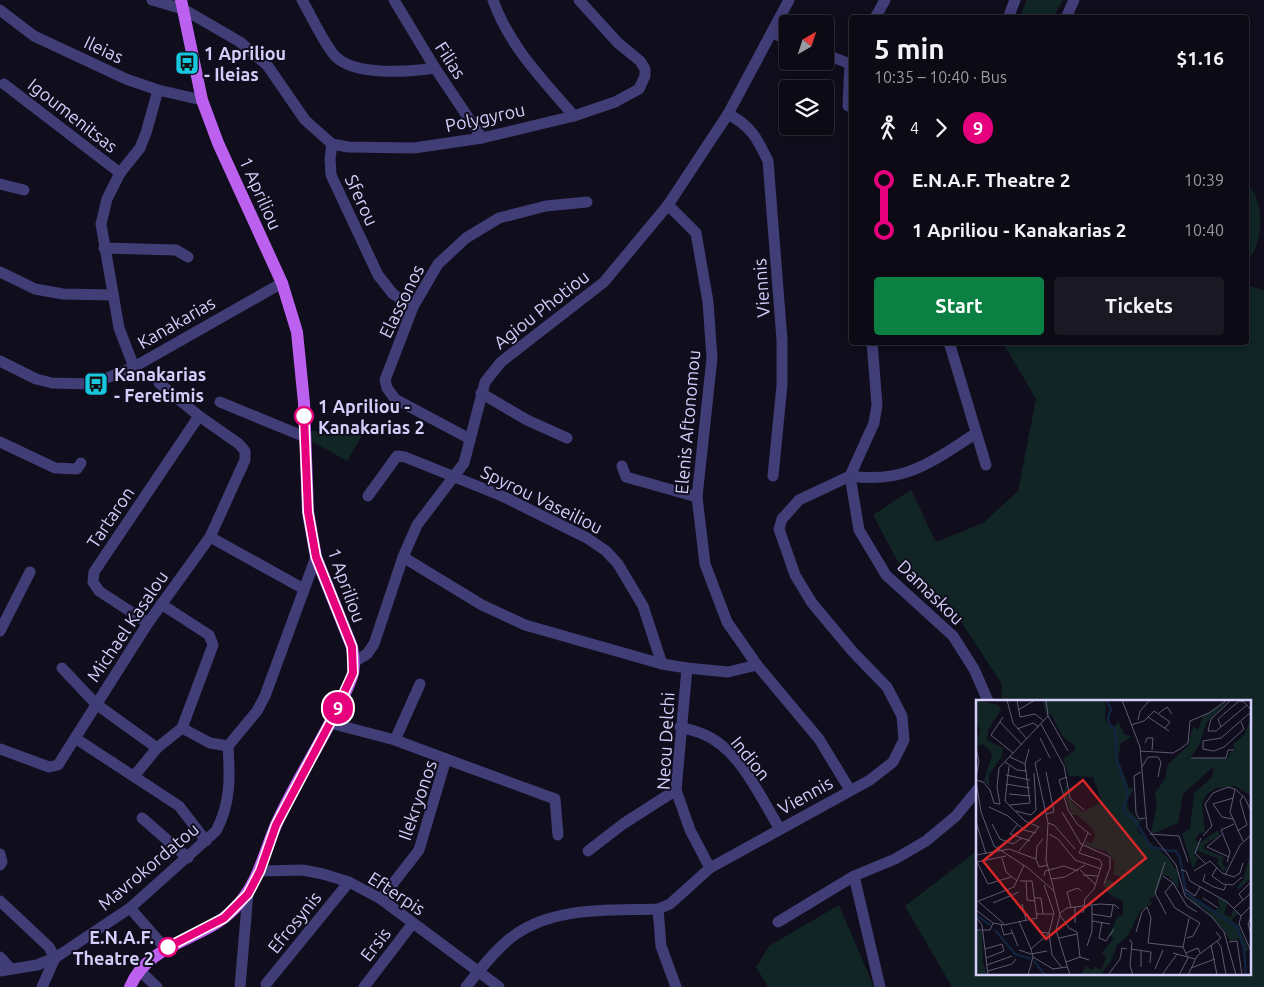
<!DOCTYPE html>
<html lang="en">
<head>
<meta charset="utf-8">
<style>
	:root { --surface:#0c0a15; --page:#1a1822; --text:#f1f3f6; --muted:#9a9aa0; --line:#2c2b34; --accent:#0b8043 }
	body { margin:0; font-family:Ubuntu,sans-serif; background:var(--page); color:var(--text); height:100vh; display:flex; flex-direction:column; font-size:19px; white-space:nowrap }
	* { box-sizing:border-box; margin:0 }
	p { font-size:16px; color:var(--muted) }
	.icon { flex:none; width:28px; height:28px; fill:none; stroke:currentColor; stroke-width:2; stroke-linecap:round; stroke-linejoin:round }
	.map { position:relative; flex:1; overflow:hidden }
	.panel { position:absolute; left:849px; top:15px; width:400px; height:330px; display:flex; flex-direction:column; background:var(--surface); border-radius:5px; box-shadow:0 2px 12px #0003,0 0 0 1px var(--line) }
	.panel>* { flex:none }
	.badge { padding:0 10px; border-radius:16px; font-size:18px; line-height:32px }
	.needle { width:32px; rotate:39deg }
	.buttons { position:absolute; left:779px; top:15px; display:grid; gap:10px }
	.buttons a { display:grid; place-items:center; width:55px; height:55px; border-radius:5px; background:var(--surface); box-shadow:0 2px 12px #0003,0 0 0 1px var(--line); font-size:25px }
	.map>.badge { position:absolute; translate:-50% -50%; box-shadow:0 0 0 2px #fff }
	.legs { display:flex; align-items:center; gap:8px; height:55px; padding:0 25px; font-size:16px }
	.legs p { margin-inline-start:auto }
	.head { display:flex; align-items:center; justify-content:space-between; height:85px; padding:0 25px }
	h1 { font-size:28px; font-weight:700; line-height:38px }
	.button { display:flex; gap:10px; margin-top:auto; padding:10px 25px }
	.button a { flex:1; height:58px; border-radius:5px; background:var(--accent); color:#fff; font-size:20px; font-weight:700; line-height:58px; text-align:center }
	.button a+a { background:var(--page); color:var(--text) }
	ul { padding:0 25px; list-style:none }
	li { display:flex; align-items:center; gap:18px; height:50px; font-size:19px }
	li i { display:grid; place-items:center; width:8px; height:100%; margin:0 6px; background:currentColor }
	li i::after { content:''; width:12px; height:12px; margin:-6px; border:4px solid; border-radius:50%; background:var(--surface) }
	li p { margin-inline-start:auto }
	li:first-child i { background:linear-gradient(#0000 50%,currentColor 0) }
	li:last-child i { background:linear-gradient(currentColor 50%,#0000 0) }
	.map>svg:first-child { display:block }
	.green { fill:#112525 }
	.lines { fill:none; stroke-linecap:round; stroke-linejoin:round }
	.minor { stroke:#403d77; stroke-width:11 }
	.major { stroke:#bb60ef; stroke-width:12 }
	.line-1-casing { stroke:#fff; stroke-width:11 }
	.line-1 { stroke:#e6007e; stroke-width:8 }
	.stop-1-dot { fill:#fff; stroke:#e6007e; stroke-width:2.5 }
	.labels { text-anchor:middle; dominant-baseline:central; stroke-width:4; stroke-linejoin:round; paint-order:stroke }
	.street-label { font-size:18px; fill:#d3cefa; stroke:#100d1c }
	.poi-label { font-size:18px; font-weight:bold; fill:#d3cefa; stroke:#100d1c; text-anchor:start }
	.stop-label { font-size:18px; font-weight:bold; fill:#d3cefa; stroke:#100d1c; text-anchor:start }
	.inset-river { fill:none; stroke:#122440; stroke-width:2.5 }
	.inset-road { fill:none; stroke:#5e5a75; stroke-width:1 }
	.view { fill:#d62828; fill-opacity:0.15; stroke:#d62828; stroke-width:2.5 }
	.inset-edge { fill:none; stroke:#d3cefa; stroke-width:2.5 }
</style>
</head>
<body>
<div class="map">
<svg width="1264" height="987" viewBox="0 0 1264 987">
	<rect width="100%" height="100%" fill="#100d1c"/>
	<g class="green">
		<polygon points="1027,0 1063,0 1053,17 1020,17"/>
		<path d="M1246,183C1264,197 1264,234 1252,255L1246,257Z"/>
		<polygon points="1246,285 1264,290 1264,987 952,987 905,906 978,850 978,973 1250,973 1250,701 1002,701 1001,683 960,620 901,568 873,515 911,490 936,542 983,523 1018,491 1036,399 1003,343 1246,342"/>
		<polygon points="366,429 347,461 308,439 308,431"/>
		<polygon points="839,905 874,987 768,987 756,967 769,946"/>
	</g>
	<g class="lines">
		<g class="minor">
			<polyline points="152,0 183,9 240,42 267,65 305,120 332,144"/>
			<path d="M302,0C311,15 325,46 336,57C356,76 409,72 435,68"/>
			<polyline points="394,0 435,68 482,138"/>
			<path d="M493,0C509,46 543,80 574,116"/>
			<polyline points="0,10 34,36 126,79 158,90 202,100"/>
			<polyline points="875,18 885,0"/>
			<polyline points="1008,18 1015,0"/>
			<polyline points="1066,18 1074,0"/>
			<polyline points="772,33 788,39"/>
			<polyline points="825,54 850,64 851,62"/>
			<polyline points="4,84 120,173"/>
			<polyline points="848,106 850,64"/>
			<path d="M728,114C751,126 757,138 768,161L782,340V385L773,476"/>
			<polyline points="332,144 348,147 414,148 482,138 574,116 615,102 639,89 645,76 645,69 640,61 618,43 579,0"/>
			<polyline points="332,144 330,159 331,175 378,275 393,294 413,307"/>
			<polyline points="0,184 24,190"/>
			<polyline points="668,205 696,233 708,302 712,358 697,497 705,564 727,622 757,665 819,739 850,790"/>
			<polyline points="104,248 176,250 188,257"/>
			<polyline points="0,272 35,289 63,294 113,295"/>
			<polyline points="949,342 986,465"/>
			<polyline points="0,361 36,379 52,383 92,384 134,367 282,283"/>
			<polyline points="134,367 119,328 101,224 107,199 120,173 140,148 146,133 158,90"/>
			<polyline points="481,393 527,420 567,438"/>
			<polyline points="220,402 305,437"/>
			<polyline points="470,439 395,399 387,388 385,380 413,307 438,264 466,238 499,218 546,206 587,202"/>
			<polyline points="0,442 55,468 77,469 81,463"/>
			<polyline points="622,466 626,477 697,497"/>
			<polyline points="850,476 859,530 886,575 953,636 974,669 988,701"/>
			<path d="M850,476C905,484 931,462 975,434"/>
			<polyline points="368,496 397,456 405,457 502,496 587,538 606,551 618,564 643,606 662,664"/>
			<polyline points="210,537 304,589"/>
			<polyline points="403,557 482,605 525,625 662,664 687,668 728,672 757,665"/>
			<polyline points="148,623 99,591 93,582 94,572 199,416"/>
			<polyline points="0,631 30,572"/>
			<polyline points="354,662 367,654 374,644 403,557 417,525 464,463 485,382 501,362 604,282 668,205 728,114 789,0"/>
			<polyline points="62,668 96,704 157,748"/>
			<polyline points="687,668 676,790 690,830 710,868"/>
			<polyline points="330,723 395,740 420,684"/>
			<path d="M680,727C688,729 696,731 703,734C740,749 760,797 780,829"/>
			<polyline points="182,728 210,743 228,746"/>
			<polyline points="75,738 179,806 206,841"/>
			<polyline points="395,740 446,759"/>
			<polyline points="0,749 49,767 58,765 148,623 210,537 245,460 245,451 239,444 199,416 159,383"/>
			<polyline points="135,775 157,748 182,728 213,645 209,635 161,604"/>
			<polyline points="142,818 188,858"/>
			<polyline points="588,851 623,824 676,790"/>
			<polyline points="0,854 2,862 0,865"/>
			<polyline points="260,871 303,870 323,874 349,882 381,899 499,987"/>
			<polyline points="854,876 880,987"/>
			<polyline points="381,899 419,850 446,759 555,799 558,835"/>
			<polyline points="0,901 49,947 55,958"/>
			<polyline points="130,908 165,948"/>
			<polyline points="658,909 661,946 676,987"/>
			<polyline points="778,922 854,876 895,859 926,841 956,816 978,789"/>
			<polyline points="0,957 10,968"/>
			<polyline points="0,971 37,965 55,958"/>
			<polyline points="140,971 157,987"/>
			<polyline points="266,984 349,882"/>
			<path d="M42,987L55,958L130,908L216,831C231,803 230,777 228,746L257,711L265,696L316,557"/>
			<polyline points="240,987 248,893"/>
			<polyline points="364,987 413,923"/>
			<path d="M466,987C479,971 499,945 516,934C557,906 610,911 658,909L670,904L710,868L870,780L893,762L904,740L902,716L887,687L853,652L812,603L795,575L779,529L782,519L799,500L850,476L874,423L877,405L872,342"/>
		</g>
		<path class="major" d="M130,987C149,942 203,941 234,909C258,885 263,855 276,825C293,786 317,750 336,711C342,699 350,686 353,673C355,664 353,655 352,647L316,557L308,512L304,403L297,332L282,283L218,143L202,100L181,0"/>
	</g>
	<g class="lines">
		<g class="line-1-casing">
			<polyline id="line-1" points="168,947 224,918 248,894 260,871 276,825 330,723 353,673 352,647 316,557 308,512 304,416"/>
		</g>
		<use href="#line-1" class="line-1"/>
	</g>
	<defs>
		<g id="bus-square" transform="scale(1.25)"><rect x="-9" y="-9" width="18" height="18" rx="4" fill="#17c7dd" stroke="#100d1c"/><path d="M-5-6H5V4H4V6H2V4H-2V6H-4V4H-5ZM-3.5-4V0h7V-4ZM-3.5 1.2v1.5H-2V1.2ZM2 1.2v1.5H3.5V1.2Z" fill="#111"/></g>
	</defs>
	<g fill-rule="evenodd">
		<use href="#bus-square" x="187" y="63"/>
		<use href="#bus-square" x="96" y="384"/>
	</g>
	<g class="stop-1-dot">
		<circle cx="304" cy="416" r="9"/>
		<circle cx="168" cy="947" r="9"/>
	</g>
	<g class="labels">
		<g class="street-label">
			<text transform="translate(104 49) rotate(25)">Ileias</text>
			<text transform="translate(451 60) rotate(57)">Filias</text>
			<text transform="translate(73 115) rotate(38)">Igoumenitsas</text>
			<text transform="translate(485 117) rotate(-12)">Polygyrou</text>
			<text transform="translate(261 193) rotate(66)">1 Apriliou</text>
			<text transform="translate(362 200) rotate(65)">Sferou</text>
			<text transform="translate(761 288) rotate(-94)">Viennis</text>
			<text transform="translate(401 301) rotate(-64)">Elassonos</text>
			<text transform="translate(541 309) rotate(-38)">Agiou Photiou</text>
			<text transform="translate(176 322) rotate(-30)">Kanakarias</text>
			<text transform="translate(687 422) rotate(-85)">Elenis Aftonomou</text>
			<text transform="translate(542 499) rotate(26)">Spyrou Vaseiliou</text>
			<text transform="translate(110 517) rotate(-56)">Tartaron</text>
			<text transform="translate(347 585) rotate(70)">1 Apriliou</text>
			<text transform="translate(931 592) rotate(44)">Damaskou</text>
			<text transform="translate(127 626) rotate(-56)">Michael Kasalou</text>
			<text transform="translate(665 741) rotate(-87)">Neou Delchi</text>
			<text transform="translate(751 758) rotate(51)">Indion</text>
			<text transform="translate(805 795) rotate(-29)">Viennis</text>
			<text transform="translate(417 800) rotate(-71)">Ilekryonos</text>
			<text transform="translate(148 866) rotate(-40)">Mavrokordatou</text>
			<text transform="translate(397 893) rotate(33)">Efterpis</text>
			<text transform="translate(294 922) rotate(-51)">Efrosynis</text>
			<text transform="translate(375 944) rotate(-52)">Ersis</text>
		</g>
		<g class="poi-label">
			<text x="204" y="53">1 Apriliou<tspan x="204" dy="21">- Ileias</tspan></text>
			<text x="114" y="374">Kanakarias<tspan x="114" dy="21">- Feretimis</tspan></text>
		</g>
		<g class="stop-label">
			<text x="318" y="406">1 Apriliou -<tspan x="318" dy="21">Kanakarias 2</tspan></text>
			<text x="154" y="937" text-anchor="end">E.N.A.F.<tspan x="154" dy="21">Theatre 2</tspan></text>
		</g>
	</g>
	<g transform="translate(976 700)">
		<rect width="275" height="275" fill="#100d1c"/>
		<path d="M0,0L22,5L25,10L12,30L11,40L27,48L26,56L13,75V86L8,81L16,55L13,49L7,44L2,46L0,43L4,30L0,23ZM67,0H130L129,18L132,24L139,27L142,21L148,34L156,37L145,43L142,59L153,88H158L151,102L152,109L163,121L166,119L161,129L163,133L193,159L202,173V188L192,176L187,175L178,198L173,199L176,204L164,211L152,236L141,245L135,261L124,275H114V270L113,275H105L110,266L116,270L119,266L124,270L127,266L130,257L126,253L138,238L133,235L142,216L145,217L147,214V201L134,195L128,186L131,179L142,184L146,178L137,174L139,162L130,151L109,146L110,141L116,144L119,134L114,126L101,115H96L88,93L90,83L93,98L106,112L126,102L117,77L93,76L87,59L99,50L98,45L87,37L75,14L70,15ZM252,1L230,23L224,44L214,58H252L254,52L259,51L257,44L269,34L275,16V96L259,86L241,88L230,95L226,104L229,132L222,134L219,140L224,143L242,130L244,135L228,145V149L248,157L246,164L251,168L247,171L241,163L243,159L222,151L218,155L222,158L217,169L206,134L214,128L218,93L236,77L238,66L207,94L202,123L179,133H175L181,104L179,93L189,79L192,64L212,46L217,26L222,30L227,16ZM275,151V178L262,190L261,187L267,180ZM210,192L236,211L244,208L241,197L252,203L248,214L255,217L257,209L262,214L255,220L262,225L273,250L268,252L263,239L254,241L247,229L229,209L218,204ZM0,230L6,232L7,263L11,275H0Z" fill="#112525"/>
		<path class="inset-river" d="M131,0L135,10L132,16M132,16L133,24L139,29L141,60L152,93L147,112L158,119L175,147L189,150M189,150L200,151L204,158L210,193L261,227L268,248L270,275M0,215L14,225M19,230L39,254L55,259M58,261L69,275"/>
		<path class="inset-road" d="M31,0L37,23L51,39M41,0L44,17L59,14L68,21M70,0L72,16L92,51M146,0L164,47L171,128L200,165L209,196L236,217L248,232L260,275M255,0L235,19L232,31H240L271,5M42,10L59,0M183,13L191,7L196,14M27,17L15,35L37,53M172,17L193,31M162,20L164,11L174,0M24,22L46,45M265,22L268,29L248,47L238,51L227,49V41L245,38L275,12M65,24L88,66L94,98L108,110M155,25L168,21L178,11L194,22L189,28M245,27L242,19L263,1L268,2L275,10M41,29L57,23L63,27M64,38L74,58M169,43L171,38H177L176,50M0,49L3,61L0,79M164,51L197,53L204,49L212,43L214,21L233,13L251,0M34,57L49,64M215,58H250L252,50H258M65,59L59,63L72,123L70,160L78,190M29,62L41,70L51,71M33,66L29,101L49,121L63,127L43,151M166,67L172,57H182L185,62L182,77M70,72L78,112L70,114M165,72L158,76L160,113L163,119L169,118M30,75L54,80M91,77L83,80L92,110L101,124L115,135M0,80L7,82L14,90L18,103L24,104L21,87L23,68L72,16M0,81L5,112L18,146L52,168L78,191L84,215L80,230L94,275M30,84L54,88M259,89L254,112L267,141M33,94L54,96M34,105L54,103L49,64L53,49M13,107L32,116L48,130L60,133M40,111L55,115L60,110L58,73M86,112L105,144M257,119L246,117L237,104L257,98M0,122L10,154M72,123L78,125L99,149M16,124L24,139L37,144L46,138M41,125L34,134L54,141M261,131L271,125L264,101L267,96M73,134L82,139L99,160L125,169M174,134L203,136L212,162M245,135L231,147L253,157M227,136L236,126L229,104L237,93L252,87L259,89L269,98L275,111M225,138L219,153L229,163M67,139L61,146L60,159L63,167L72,165M105,144L134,157V168L128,184M0,155L33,149L60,159M26,158L30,172L41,181M1,162L12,184L35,177M1,162L30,156M189,162L179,193L190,214M251,162L254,152L245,130L258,124M241,167L236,176L247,184L257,185L266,177M104,170L119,184M205,170L210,171L214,181L251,202L265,216M218,171L234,161L246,173L258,177L264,173L267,163M229,174L227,181L238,187L248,190L250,185M107,175L122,176M249,175L264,145L275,135M68,176L69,171L88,166L102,171M187,176L197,183L211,206L221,212M75,179L89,177L109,165M50,181L51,200L59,201M197,183L189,192L199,208L224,223L217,236L211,238M68,185L78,213L73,233L76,255L86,268M209,189L219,196L224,187M59,198H65L67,213M227,198L242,208M267,200L263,194L275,182M0,202L38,187L48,165M3,202L28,224M17,203L43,192M46,204L50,220M275,206L265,216L263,224L275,251M95,207L91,192L102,188L105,191M99,207V223M258,208L275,193M0,210L17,223M84,213L91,208L124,204L139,205L143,209M107,213L109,199L118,189L126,164L124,160L103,153L112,133M61,214H77M116,214L135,217L137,205M84,215L93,228L101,232L104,257M0,217L6,225L12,275M275,217L272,224L275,235M56,220L63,232L73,233M43,221L55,249L57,257L52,275M116,221L134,224M126,222L123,238L130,241L138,229M25,225L28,235L36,233M35,229L42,246M0,230H14L17,223L28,225L61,218L56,181H44M160,232L166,212L171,207L175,218L172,243L207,247M83,238L101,234M153,240L156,242L154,266L157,275M241,241L245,247L250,275M253,242L261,241L266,275M235,245L241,275M111,246L116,231V206M207,247L213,218M9,249L26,244L28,251L10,258M55,249L73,233M155,249L175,252L174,263M43,250L55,254L71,251M197,253L219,259M210,253L222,248L224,253M57,257L77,269L91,267M90,262L104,257L113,260M11,265L36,256M165,267V250M215,268L239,259M179,269L187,250M12,271L36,264L40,259M132,275L144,259L146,248L151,249M186,275L201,254M203,275L212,258L207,247M212,275L221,256L245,238L240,232"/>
		<path class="view" d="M107,80L170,158L70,239L7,161Z"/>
		<rect width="275" height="275" class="inset-edge"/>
	</g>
</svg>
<div class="buttons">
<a><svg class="needle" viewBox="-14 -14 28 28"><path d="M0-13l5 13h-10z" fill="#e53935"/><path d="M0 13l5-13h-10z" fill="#9a9aa0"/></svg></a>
<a><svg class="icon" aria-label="layers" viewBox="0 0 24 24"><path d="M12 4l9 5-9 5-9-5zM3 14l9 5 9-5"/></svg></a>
</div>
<b class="badge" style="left:338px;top:708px;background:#e6007e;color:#fff">9</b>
<section class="panel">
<div class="head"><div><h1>5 min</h1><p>10:35 – 10:40 · Bus</p></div><b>$1.16</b></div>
<div class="legs"><svg class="icon" aria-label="walk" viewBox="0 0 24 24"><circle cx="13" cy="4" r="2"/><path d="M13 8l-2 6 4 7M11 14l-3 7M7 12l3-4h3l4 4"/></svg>4<svg class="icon" aria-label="forward" viewBox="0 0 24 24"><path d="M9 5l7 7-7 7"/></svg><b class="badge" style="background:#e6007e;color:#fff">9</b></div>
<ul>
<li><i style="color:#e6007e"></i><b>E.N.A.F. Theatre 2</b><p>10:39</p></li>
<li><i style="color:#e6007e"></i><b>1 Apriliou - Kanakarias 2</b><p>10:40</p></li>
</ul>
<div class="button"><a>Start</a><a>Tickets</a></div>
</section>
</div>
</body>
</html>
